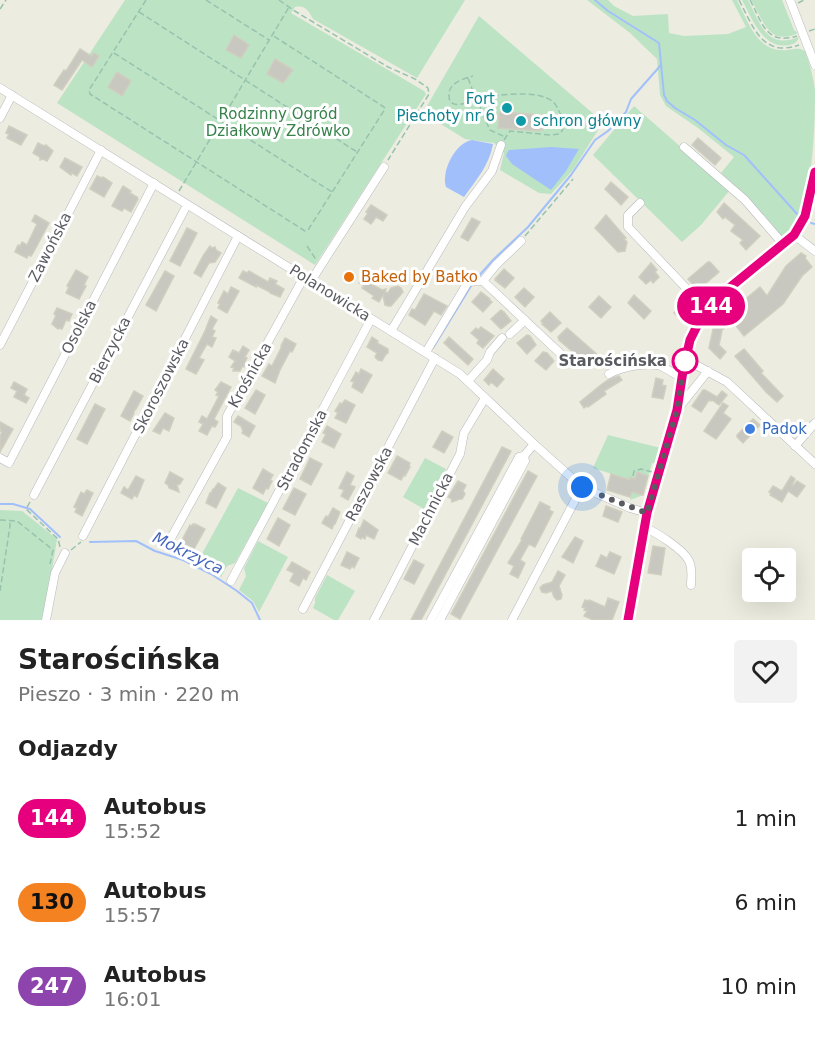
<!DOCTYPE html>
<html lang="pl">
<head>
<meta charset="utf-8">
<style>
	:root { --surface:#fff; --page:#f2f2f2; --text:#222; --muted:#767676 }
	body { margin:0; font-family:"DejaVu Sans",sans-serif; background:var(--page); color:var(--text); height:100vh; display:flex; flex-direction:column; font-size:22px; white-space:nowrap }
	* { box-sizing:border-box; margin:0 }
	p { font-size:20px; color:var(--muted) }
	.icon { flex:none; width:33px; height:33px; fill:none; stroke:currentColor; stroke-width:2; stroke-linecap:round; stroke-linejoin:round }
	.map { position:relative; height:620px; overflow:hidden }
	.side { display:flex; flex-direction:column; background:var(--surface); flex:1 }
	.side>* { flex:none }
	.badge { padding:0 12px; border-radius:20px; font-size:21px; line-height:39px }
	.controls { position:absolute; left:742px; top:548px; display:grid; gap:12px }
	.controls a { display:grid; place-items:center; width:54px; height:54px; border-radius:6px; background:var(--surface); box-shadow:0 6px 24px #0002; font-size:30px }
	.you { position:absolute; width:30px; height:30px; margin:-15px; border:4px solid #fff; border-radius:50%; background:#1a73e8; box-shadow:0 0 0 9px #1a73e833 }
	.map>.badge { position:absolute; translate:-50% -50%; box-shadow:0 0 0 3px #fff }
	h2 { padding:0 18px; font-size:22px; line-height:54px }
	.round { display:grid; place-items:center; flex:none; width:63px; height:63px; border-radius:6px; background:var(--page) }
	.headline { display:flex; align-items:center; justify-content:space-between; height:102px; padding:0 18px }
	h1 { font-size:28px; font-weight:600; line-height:45px }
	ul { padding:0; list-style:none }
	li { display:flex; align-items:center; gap:18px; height:84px; padding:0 18px }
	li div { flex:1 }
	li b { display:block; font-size:22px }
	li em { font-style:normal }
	li .badge { min-width:66px; font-weight:700; text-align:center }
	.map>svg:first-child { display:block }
	.green { fill:#bde3c5 }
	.water { fill:#a1c0fb }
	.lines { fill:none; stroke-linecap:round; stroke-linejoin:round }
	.stream { stroke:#a1c0fb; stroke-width:2 }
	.building { fill:#c8c8c0; stroke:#d0cebf; stroke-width:1.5 }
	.minor-casing { stroke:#b8b9bf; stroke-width:9 }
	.path { stroke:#97c3ae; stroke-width:1.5; stroke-dasharray:6 3; stroke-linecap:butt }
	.minor { stroke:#fff; stroke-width:8 }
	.line-casing { stroke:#fff; stroke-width:14 }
	.line { stroke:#e6007e; stroke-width:9 }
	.walk { stroke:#595b61; stroke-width:6; stroke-dasharray:0 10.8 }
	.culture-dot { fill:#0f9aa8; stroke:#fff; stroke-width:2 }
	.food-dot { fill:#e8710a; stroke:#fff; stroke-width:2 }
	.stop-dot { fill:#fff; stroke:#e6007e; stroke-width:3 }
	.shop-dot { fill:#3f7fe0; stroke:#fff; stroke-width:2 }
	.labels { text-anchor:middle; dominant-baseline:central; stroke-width:6; stroke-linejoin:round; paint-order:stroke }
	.culture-label { font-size:15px; fill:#0d838f; stroke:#fff; text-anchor:end }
	.park-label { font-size:15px; fill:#37824b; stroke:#fff }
	.street-label { font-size:15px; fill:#595b61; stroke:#fff }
	.food-label { font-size:15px; fill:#c56008; stroke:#fff; text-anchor:start }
	.stop-label { font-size:15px; font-weight:bold; fill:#595b61; stroke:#fff; text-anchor:end }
	.shop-label { font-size:15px; fill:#366cbe; stroke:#fff; text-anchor:start }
	.water-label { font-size:16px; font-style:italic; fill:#4565bd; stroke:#fff }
</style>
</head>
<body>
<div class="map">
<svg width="815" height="620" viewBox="0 0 815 620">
	<rect width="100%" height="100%" fill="#ecece0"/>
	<g class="green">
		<path d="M125,0H465L417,78L313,19C308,10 305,5 295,7L291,13L424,91L426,94L315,265L57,103Z"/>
		<path d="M587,0H608L614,6L633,16L668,14L669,33L684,36L728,34L746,27L732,0H737C747,19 756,50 782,50C790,51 797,46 805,51C809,62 814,78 815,91C815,126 813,191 797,222C794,228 789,232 785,236H783L781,238L732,186L733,184L721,173L734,157L698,128L666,106L660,95L657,59L630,33Z"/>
		<path d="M742,0H748C761,24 766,50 799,37C797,42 795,44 789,45C763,50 752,18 742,0Z"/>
		<path d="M751,0H782L794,30L798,33C769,47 763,20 751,0Z"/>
		<polygon points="479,16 603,122 573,170 551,194 539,193 500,170 504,153 494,143 465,139 423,113"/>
		<polygon points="634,106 730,190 701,225 682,242 593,155"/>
		<polygon points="608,435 661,448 657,464 652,463 643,495 630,500 634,481 593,468"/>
		<polygon points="425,458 446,469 424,509 403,497"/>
		<polygon points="238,488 268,503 235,563 227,566 221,577 197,563"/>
		<polygon points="0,510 22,511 57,539 44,620 0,620"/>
		<polygon points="258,541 288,557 259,612 253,601 239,590 246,576 244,568"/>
		<polygon points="327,575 355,591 338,620 334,620 313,608 315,603 315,598"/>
	</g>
	<g class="water">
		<path d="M472,140L493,144C489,166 476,180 464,197L446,187C441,171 455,143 472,140Z"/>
		<polygon points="551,147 579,149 566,171 551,190 512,164 506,156 507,153 509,150"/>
	</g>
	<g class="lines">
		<g class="stream">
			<polyline points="595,0 608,11 659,43 664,95 667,101 675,108 695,120 726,145 744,155 798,215"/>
			<polyline points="811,223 815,224"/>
			<polyline points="477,278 493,260 528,227 571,175 595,140 608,131 626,112 631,99 661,65"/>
			<polyline points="433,348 471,286"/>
			<polyline points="0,504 13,504 30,509 60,537"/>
			<polyline points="90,542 136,541 155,551 183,560 211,574 237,591 252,603 260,620"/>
		</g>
	</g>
	<g class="building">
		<polygon points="234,35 249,45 241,58 226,50"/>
		<polygon points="80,49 91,56 94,53 99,56 92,67 82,60 62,90 54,85 64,70 66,71"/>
		<polygon points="275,59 293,70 283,83 267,74"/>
		<polygon points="117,72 131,81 122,96 108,87"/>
		<polygon points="499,112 544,115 543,130 540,129 540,131 498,128"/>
		<polygon points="9,126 27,135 21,145 7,138 9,134 6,133"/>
		<polygon points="698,138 721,158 715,165 692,145"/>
		<polygon points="38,143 44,146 46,145 53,151 47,161 43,159 40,160 40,157 33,153"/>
		<polygon points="65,158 82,167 77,176 72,173 71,175 60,167"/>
		<polygon points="97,176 102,178 103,177 112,183 104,197 90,189"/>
		<polygon points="611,182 628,197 621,205 605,189"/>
		<polygon points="123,186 131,191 130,193 137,197 138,199 131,212 124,208 122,211 112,206"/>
		<polygon points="724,203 760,236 746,250 740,243 743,240 731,231 735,225 725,217 723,219 717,212"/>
		<polygon points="371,205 387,215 383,221 376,217 371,224 364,219 368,213 366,212"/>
		<polygon points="35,215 49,223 33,253 31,256 28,255 27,258 15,252 18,245 20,246 22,242 27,245 37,224 32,221"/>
		<polygon points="606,215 626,238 624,239 627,242 625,251 618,252 595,228"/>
		<polygon points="472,218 480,222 468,241 461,237"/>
		<polygon points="187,228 197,233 180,266 170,261"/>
		<polygon points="210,246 212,248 215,247 216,250 221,253 215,262 209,263 201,277 194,273 203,256"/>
		<polygon points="801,253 806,256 805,258 812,267 802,276 783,304 744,336 733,322 722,330 719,345 726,352 720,359 709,348 714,325 760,287 767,296 786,266"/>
		<polygon points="708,262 710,262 719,272 698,290 688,279"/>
		<polygon points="651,263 657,270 655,272 659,277 653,283 651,280 646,284 639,277"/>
		<polygon points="504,269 514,278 505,288 496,281 497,281 495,279"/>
		<polygon points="76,270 88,277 84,285 86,286 79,299 66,293 69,287 67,286"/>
		<polygon points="165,271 174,276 156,311 146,305"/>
		<polygon points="243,271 247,273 249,271 268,282 270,278 277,281 275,284 284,289 280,297 270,293 270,292 256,285 256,287 239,278"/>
		<polygon points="366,272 375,277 371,284 382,290 386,289 385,292 388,293 391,288 398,286 401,288 403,292 391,306 388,306 385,305 383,295 379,302 372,298 374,296 362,288 364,286 359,283"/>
		<polygon points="231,287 239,291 227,313 218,308 220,304 218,303 224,291 228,294"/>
		<polygon points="524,288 534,297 525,307 515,297"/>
		<polygon points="481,292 490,299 489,300 492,302 483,312 472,302"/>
		<polygon points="424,294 447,306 441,315 434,311 425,325 409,315 412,309 415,310"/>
		<polygon points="634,295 651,311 644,319 628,303"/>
		<polygon points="599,296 611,307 601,318 589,307"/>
		<polygon points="682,304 693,310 685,323 674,313"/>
		<polygon points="57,308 72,314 69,321 66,320 62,329 59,328 58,329 52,324 56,315 54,314"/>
		<polygon points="501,310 504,312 511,321 501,329 491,319"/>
		<polygon points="550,312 561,323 551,332 542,324 543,323 541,321"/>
		<polygon points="211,316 217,320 212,329 215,331 212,337 216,338 212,347 207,344 204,349 199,358 204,360 196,374 186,369 205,331"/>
		<polygon points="481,327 494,336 483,348 477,343 479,340 471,333 476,328 478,330"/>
		<polygon points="567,328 600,357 590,366 580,356 572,363 568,359 574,353 559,340 558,337"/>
		<polygon points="527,335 530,336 536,345 527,354 517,343"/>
		<polygon points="372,337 378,341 377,343 388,349 388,353 386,354 382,361 378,360 375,357 377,353 367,347"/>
		<polygon points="449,337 473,359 468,365 444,343"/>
		<polygon points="285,338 296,344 292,352 290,351 280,370 275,383 262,376 269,364 272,366 282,346 281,346"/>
		<polygon points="243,346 249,350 245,357 247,358 244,364 248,366 242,367 240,371 233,371 234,368 231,367 235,361 229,357 233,350 239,353"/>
		<polygon points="744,349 763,371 761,373 783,396 777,402 766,392 735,356"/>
		<polygon points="543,352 547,353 554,361 546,370 535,361"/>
		<polygon points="361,369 372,375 362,393 352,387 354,382 351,381 356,372 359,374"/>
		<polygon points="493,369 504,379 497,387 491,382 489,385 484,380"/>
		<polygon points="619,376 622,380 604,391 606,394 588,407 587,406 584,408 580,402 602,384 608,380"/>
		<polygon points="656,378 663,380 662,385 666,386 663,399 652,397"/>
		<polygon points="14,382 27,389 24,395 29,398 26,403 14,397 17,391 11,388"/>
		<polygon points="221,382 231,387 214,419 218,422 215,427 212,426 207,435 199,431 203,424 199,422 202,416 207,419 219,396 216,395 218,392 215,390"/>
		<polygon points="256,390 265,395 255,414 245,408"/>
		<polygon points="703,390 705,390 717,397 722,391 727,395 719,405 712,400 711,401 709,400 701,412 692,406"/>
		<polygon points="134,391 143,396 136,409 134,411 134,413 130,421 121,416"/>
		<polygon points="345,400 355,405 346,423 335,418 338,413 335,411 340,403 342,404"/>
		<polygon points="723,403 728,406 723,413 731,419 716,439 704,431"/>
		<polygon points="95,404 105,409 87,444 77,439"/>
		<polygon points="165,413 174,418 169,431 163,428 160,434 153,431"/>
		<polygon points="238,416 255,426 249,437 242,433 243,431 241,426 234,422"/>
		<polygon points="753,419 760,425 743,443 737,437 737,435"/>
		<polygon points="0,422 13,429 0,452 0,436 2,432 0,431"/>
		<polygon points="327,426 341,434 334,448 322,442 326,434 323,433"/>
		<polygon points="442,431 453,437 444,453 433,447"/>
		<polygon points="502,447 511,451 421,620 411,620"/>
		<polygon points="397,456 410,463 409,466 410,467 405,476 404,475 401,480 388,473"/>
		<polygon points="310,458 322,464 311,485 300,479"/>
		<polygon points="263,469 273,475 270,480 272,481 268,489 266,488 263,494 253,488"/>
		<polygon points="528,471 537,476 460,619 451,614"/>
		<polygon points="170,472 183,479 180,484 177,485 179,492 169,488 168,485 165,483"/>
		<polygon points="347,472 354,476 350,485 355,487 348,500 341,496 344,490 339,488"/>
		<polygon points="637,472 648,476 643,495 632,492 630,497 607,490 611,474 630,480 630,477 635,479"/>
		<polygon points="136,476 144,480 137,497 134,495 132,499 121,493 124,487 128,490"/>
		<polygon points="791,476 795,479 792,485 793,486 797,481 805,486 797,497 788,491 782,502 770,495 771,493 769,492 773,486 782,491"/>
		<polygon points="458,481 466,485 463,491 465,494 462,499 460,499 452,502 451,498 448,497"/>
		<polygon points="218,483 226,488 216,508 206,503 210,493 211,493 213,489 214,489"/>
		<polygon points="294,488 306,494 295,515 283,509"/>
		<polygon points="87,490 93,493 82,516 75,512 77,508 74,507 81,492 84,494"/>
		<polygon points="540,502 550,507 549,510 553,512 535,547 529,544 520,560 525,563 518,578 510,574 514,566 508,563 522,540 521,539"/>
		<polygon points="606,506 622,512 618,522 603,516"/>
		<polygon points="333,508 340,512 335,524 334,524 332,529 322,523 326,516 328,517"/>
		<polygon points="278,518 290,525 279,546 267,539"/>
		<polygon points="364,520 378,530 374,539 366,535 365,539 362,537 361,539 356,536 359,528 360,529"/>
		<polygon points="193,524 195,526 195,524 205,529 194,549 185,544 185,542 183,541 184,539 183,538 190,525 192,526"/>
		<polygon points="575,537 583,541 573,563 562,557"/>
		<polygon points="653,546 665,548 661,575 648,573"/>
		<polygon points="347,552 359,558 354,568 352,566 350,569 341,565"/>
		<polygon points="610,552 621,557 614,574 596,566 601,555 607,558"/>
		<polygon points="414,560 424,565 414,584 404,579"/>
		<polygon points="292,562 310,572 306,580 303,578 299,586 290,581 294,573 287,570"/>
		<polygon points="558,571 565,575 559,586 562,595 561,599 557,600 554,597 552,591 546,593 542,592 540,588 543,585 552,582"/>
		<polygon points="608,598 619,602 612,620 593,620 584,616 587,611 584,610 585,608 582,607 585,600 588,601 589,600 605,607"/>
	</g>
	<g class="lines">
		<g class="minor-casing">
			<g id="minor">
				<polyline points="790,0 815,65"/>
				<polyline points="0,88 460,374 534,444 582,487 630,508 647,513"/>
				<polyline points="0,118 12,95"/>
				<polyline points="684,147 745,200 783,244"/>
				<polyline points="640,203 628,215 628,227 707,310"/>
				<polyline points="794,235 815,251"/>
				<polyline points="311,281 384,167"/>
				<polyline points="483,281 563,356"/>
				<polyline points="391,331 465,207 492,171 501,145"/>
				<polyline points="510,334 525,320"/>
				<polyline points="0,345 101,150"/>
				<polyline points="426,352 468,282 483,281 496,265 521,241"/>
				<polyline points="685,359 727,382 815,464"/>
				<path d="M609,374C621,367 647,362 661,366C668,369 673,374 682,377"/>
				<polyline points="468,381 487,360 490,352 502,338"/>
				<polyline points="677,410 708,371"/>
				<polyline points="795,446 815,423"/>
				<polyline points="0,458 9,463 154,183"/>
				<polyline points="34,495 187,205"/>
				<path d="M644,527C657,533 683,549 689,561C693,569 691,577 691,585"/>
				<polyline points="83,536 238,236"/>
				<polyline points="171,538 227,437 227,416 304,277"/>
				<polyline points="231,581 371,319"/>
				<polyline points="303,609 435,358"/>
				<polyline points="46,620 55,573 65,553"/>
				<polyline points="374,620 460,454 464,433 485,398"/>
				<polyline points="431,620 519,457 524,456 534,444"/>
				<polyline points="440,620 525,461 524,456"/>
				<polyline points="512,620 582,487"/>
				<polyline points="628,620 647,513 677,410 683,371 690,340 699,322 717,298 794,235 805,217 815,172"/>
			</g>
		</g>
		<g class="path">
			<polyline points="146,0 89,90 90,94 305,231 308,230 385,109 384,107 272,35"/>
			<polyline points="206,0 269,40"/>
			<polyline points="279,0 293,10 388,67 415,79 428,88 429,94 388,160"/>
			<path d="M739,0C753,26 762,58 799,45"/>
			<path d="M750,0C762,22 766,46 797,36"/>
			<polyline points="798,3 804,0"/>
			<polyline points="0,9 6,0"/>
			<polyline points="139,12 357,152"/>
			<polyline points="809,31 815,29"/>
			<polyline points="114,53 332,192"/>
			<path d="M468,78L474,94L478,99C472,101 461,106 454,104C450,102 449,100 449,96C448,83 463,79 473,76"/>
			<path d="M504,140L510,131L550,135L560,134C566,125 565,122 560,113C558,109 556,104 552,101C537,89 496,95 478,99L482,113L490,130L505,137"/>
			<polyline points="179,191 289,7"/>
			<polyline points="525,236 573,179"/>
			<polyline points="307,246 317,261"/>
			<polyline points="633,476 634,471 641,469 652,472"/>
			<polyline points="30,502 26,509 58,539 60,547"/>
			<polyline points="0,520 17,521 53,550 50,564"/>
			<polyline points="71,550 81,542"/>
			<polyline points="0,591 10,526 10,521"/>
		</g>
		<use href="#minor" class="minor"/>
	</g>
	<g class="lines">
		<g class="line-casing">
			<polyline id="line" points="628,620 647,513 677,410 683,371 690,340 699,322 717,298 794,235 805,216 815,172"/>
		</g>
		<use href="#line" class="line"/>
		<polyline class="walk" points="582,487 615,501 647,513 677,410 685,359 685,361"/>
	</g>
	<g class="culture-dot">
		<circle cx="507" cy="108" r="6"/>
		<circle cx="521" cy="121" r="6"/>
	</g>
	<circle class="food-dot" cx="349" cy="277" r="6"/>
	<circle class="stop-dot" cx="685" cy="361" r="12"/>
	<circle class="shop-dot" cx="750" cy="429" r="6"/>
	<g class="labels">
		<g class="culture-label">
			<text x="495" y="99">Fort<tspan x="495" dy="17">Piechoty nr 6</tspan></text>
			<text x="533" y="121" text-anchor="start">schron główny</text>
		</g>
		<g class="park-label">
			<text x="278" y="114">Rodzinny Ogród<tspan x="278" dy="17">Działkowy Zdrówko</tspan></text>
		</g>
		<g class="street-label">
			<text transform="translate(50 247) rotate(-63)">Zawońska</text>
			<text transform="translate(330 293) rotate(32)">Polanowicka</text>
			<text transform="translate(79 327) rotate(-63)">Osolska</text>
			<text transform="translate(110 350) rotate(-63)">Bierzycka</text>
			<text transform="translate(250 375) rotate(-61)">Krośnicka</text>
			<text transform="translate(161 386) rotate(-63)">Skoroszowska</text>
			<text transform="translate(302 450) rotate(-62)">Stradomska</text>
			<text transform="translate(369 484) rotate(-62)">Raszowska</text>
			<text transform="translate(431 509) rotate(-63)">Machnicka</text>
		</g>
		<g class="food-label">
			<text x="361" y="277">Baked by Batko</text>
		</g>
		<g class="stop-label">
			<text x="667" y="361">Starościńska</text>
		</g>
		<g class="shop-label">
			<text x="762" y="429">Padok</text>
		</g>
		<g class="water-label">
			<text transform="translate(188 553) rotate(26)">Mokrzyca</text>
		</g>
	</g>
</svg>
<div class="controls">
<a><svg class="icon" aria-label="locate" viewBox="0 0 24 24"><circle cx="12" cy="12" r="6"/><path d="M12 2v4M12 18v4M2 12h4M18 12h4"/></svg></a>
</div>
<div class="you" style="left:582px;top:487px"></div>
<b class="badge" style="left:711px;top:306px;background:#e6007e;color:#fff">144</b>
</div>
<section class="side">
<div class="headline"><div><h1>Starościńska</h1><p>Pieszo · 3 min · 220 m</p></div><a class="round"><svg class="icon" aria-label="heart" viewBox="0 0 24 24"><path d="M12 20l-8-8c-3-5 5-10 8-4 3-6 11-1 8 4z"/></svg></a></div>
<h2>Odjazdy</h2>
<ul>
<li><span class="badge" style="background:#e6007e;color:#fff">144</span><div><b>Autobus</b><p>15:52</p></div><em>1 min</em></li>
<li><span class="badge" style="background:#f58220;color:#111">130</span><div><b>Autobus</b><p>15:57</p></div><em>6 min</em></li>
<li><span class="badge" style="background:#8e44ad;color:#fff">247</span><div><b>Autobus</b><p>16:01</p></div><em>10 min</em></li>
</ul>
</section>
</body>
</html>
